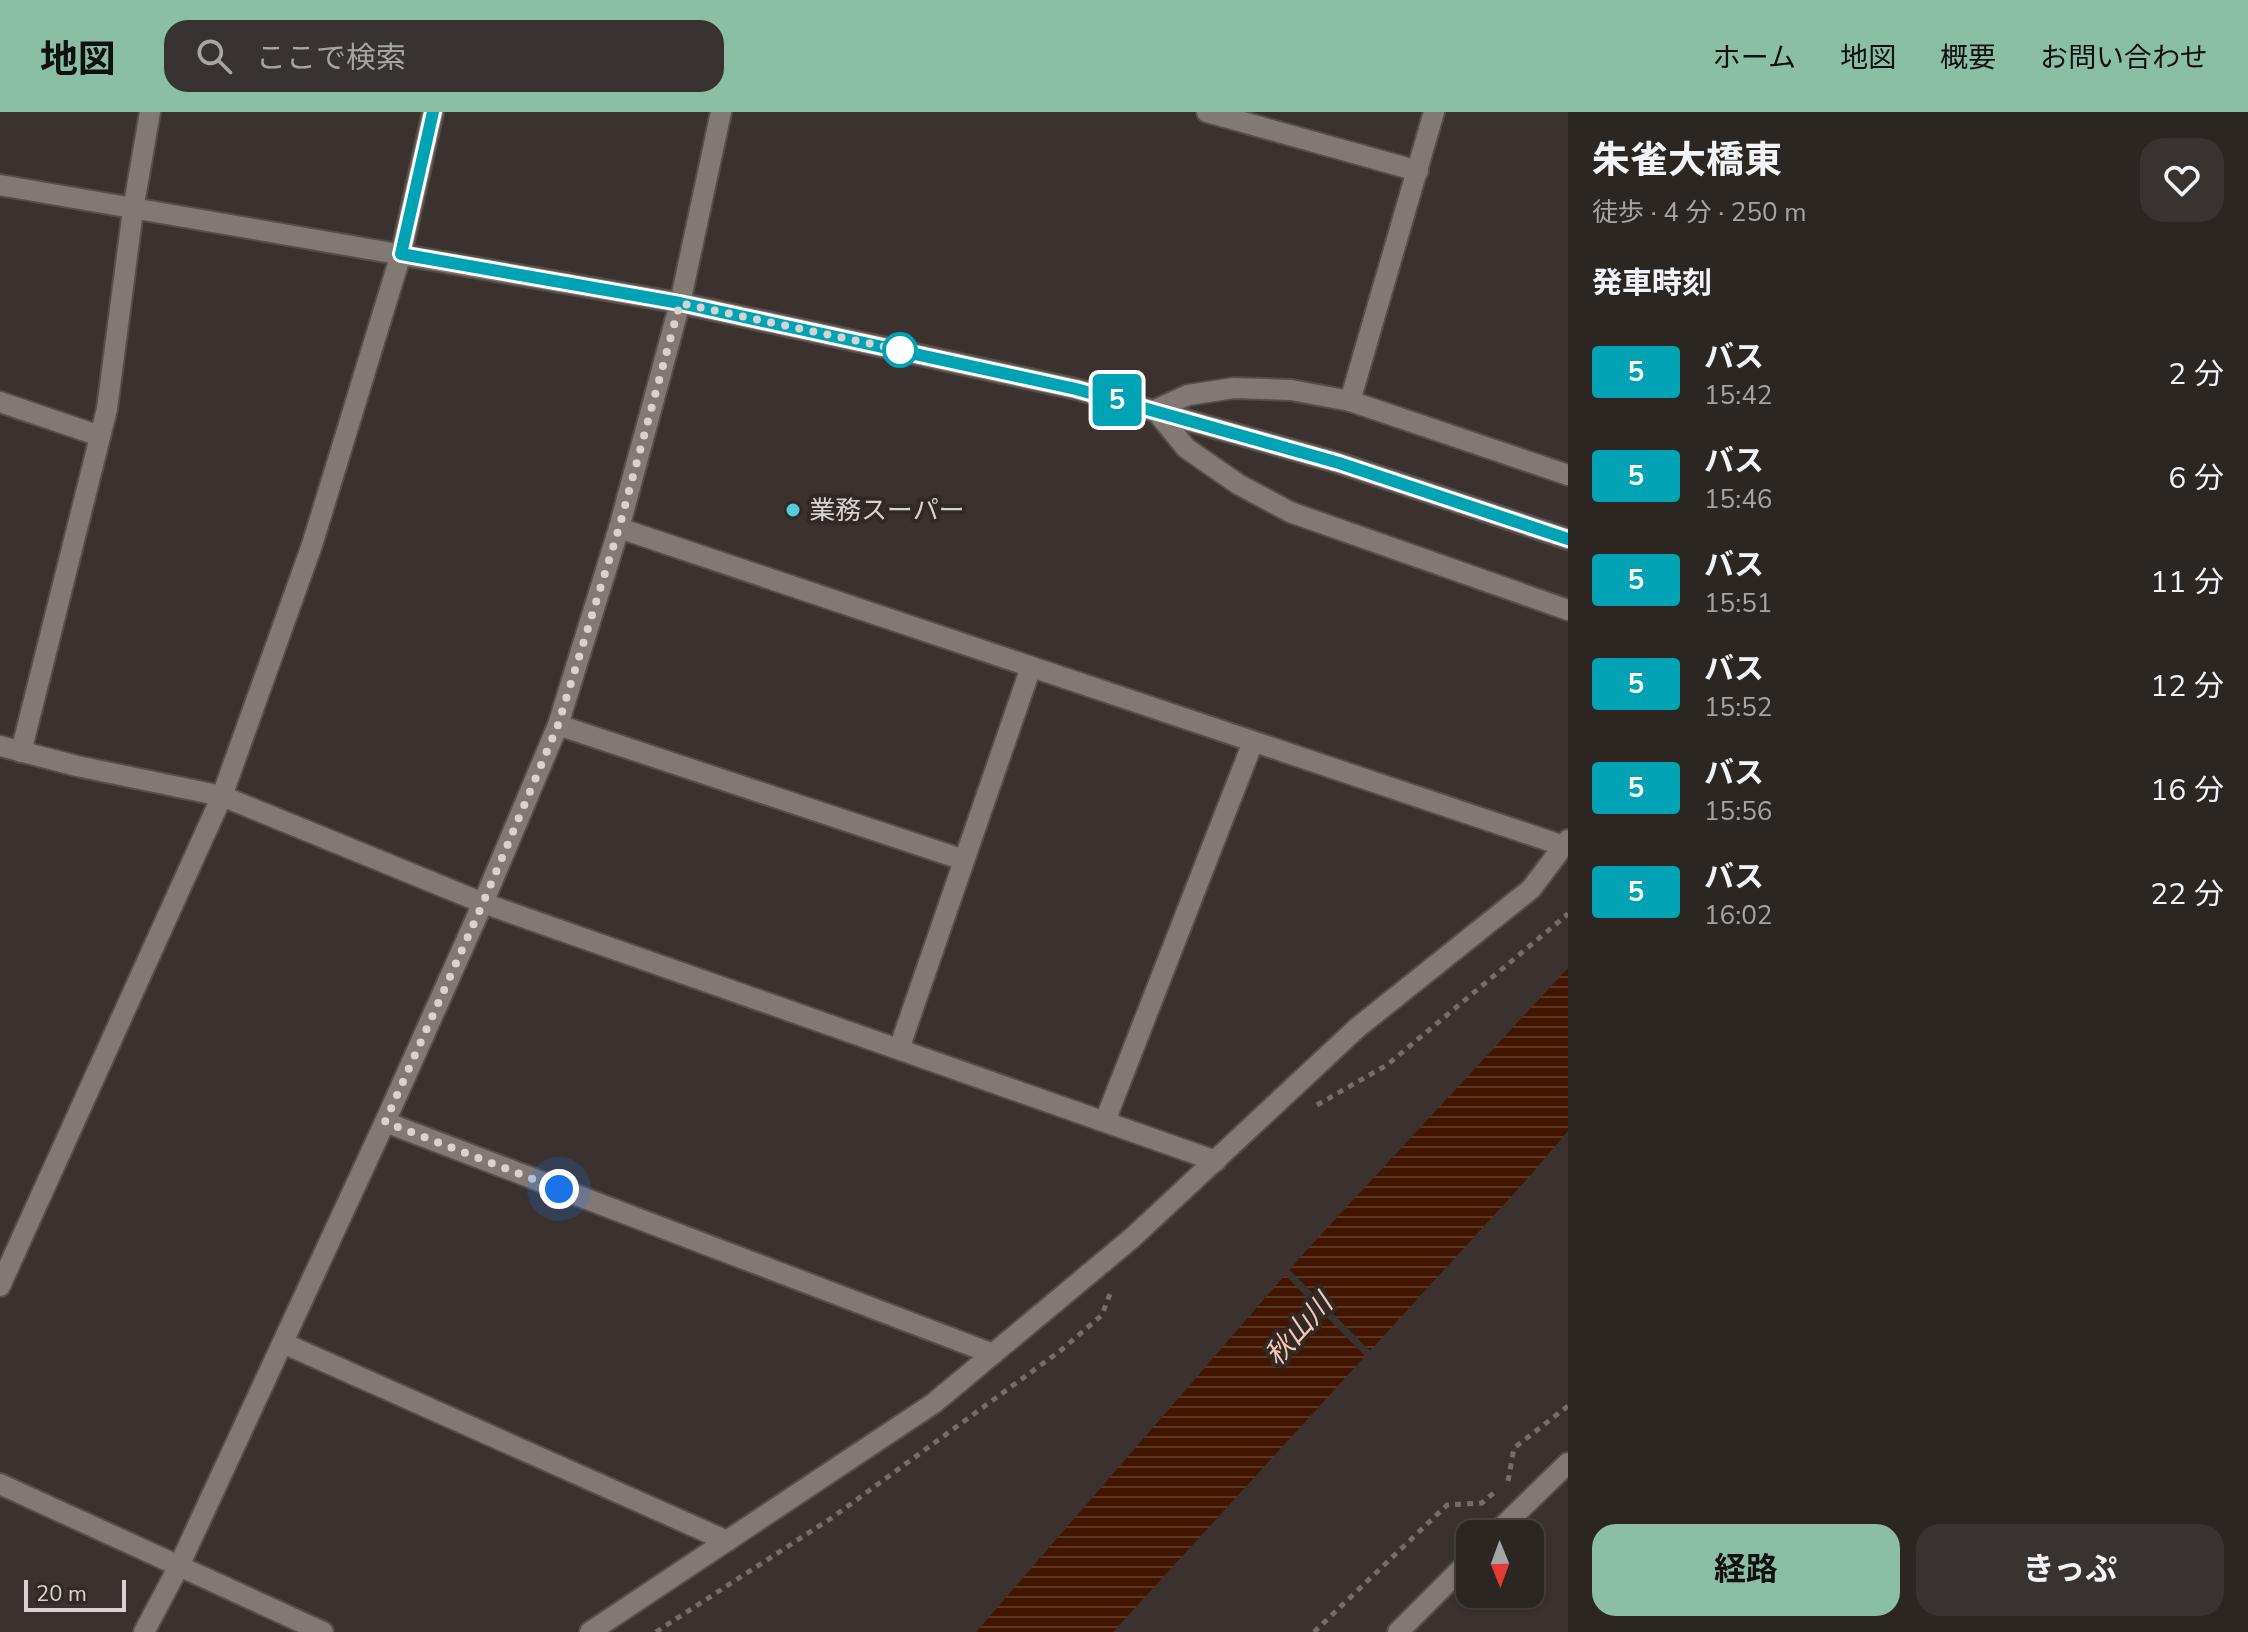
<!DOCTYPE html>
<html lang="ja">
<head>
<meta charset="utf-8">
<style>
	:root { --surface:#2c2623; --page:#383230; --text:#f1f3f6; --muted:#a6a5a6; --line:#484341; --accent:#8abfa5 }
	body { margin:0; font-family:"Nunito Sans","Noto Sans JP",sans-serif; background:var(--page); color:var(--text); height:100vh; display:flex; flex-direction:column; font-size:30px; white-space:nowrap }
	* { box-sizing:border-box; margin:0 }
	p { font-size:26px; color:var(--muted) }
	.icon { flex:none; width:44px; height:44px; fill:none; stroke:currentColor; stroke-width:2; stroke-linecap:round; stroke-linejoin:round }
	.map { position:relative; flex:1; overflow:hidden }
	.sheet { display:flex; flex-direction:column; background:var(--surface); width:680px }
	.sheet>* { flex:none }
	.badge { padding:0 16px; border-radius:6px; font-size:28px; line-height:52px }
	.needle { width:52px; rotate:179deg }
	.controls { position:absolute; left:1456px; top:1408px; display:grid; gap:16px }
	.controls a { display:grid; place-items:center; width:88px; height:88px; border-radius:16px; background:var(--surface); box-shadow:0 2px 6px #0004,0 0 0 2px var(--line); font-size:40px }
	.scale { position:absolute; left:24px; bottom:20px; width:102px; box-sizing:border-box; padding-left:8px; border:4px solid #d8d2d0; border-top:0; font-size:22px; line-height:28px; white-space:nowrap; color:#d8d2d0; -webkit-text-stroke:6px #302925; paint-order:stroke }
	.you { position:absolute; width:40px; height:40px; margin:-20px; border:6px solid #fff; border-radius:50%; background:#1a73e8; box-shadow:0 0 0 12px #1a73e833 }
	.map>.badge { position:absolute; translate:-50% -50%; box-shadow:0 0 0 4px #fff }
	h2 { padding:0 24px; font-size:30px; line-height:72px }
	.round { display:grid; place-items:center; flex:none; width:84px; height:84px; border-radius:24px; background:var(--page) }
	.head { display:flex; align-items:center; justify-content:space-between; height:136px; padding:0 24px }
	h1 { font-size:38px; font-weight:700; line-height:60px }
	.primary-button { display:flex; gap:16px; margin-top:auto; padding:16px 24px }
	.primary-button a { flex:1; height:92px; border-radius:24px; background:var(--accent); color:#111; font-size:32px; font-weight:700; line-height:92px; text-align:center }
	.primary-button a+a { background:var(--page); color:var(--text) }
	ul { padding:0; list-style:none }
	li { display:flex; align-items:center; gap:24px; height:104px; padding:0 24px }
	li div { flex:1 }
	li b { display:block; font-size:30px }
	li em { font-style:normal }
	li .badge { min-width:88px; font-weight:700; text-align:center }
	header { display:flex; align-items:center; gap:48px; box-sizing:border-box; height:112px; padding:0 40px; background:var(--accent); color:#111 }
	header strong { font-size:38px }
	nav { display:flex; gap:44px; margin-inline-start:auto; font-size:28px }
	.search { width:560px; height:72px; background:var(--page); display:flex; align-items:center; gap:20px; box-sizing:border-box; padding:0 28px; border-radius:24px; color:var(--muted); font-size:30px }
	main { display:flex; flex:1; min-height:0 }
	.map>svg:first-child { display:block }
	.water { fill:url(#water-rules) }
	.pier { fill:#3b322f }
	.lines { fill:none; stroke-linecap:round; stroke-linejoin:round }
	.minor-casing { stroke:#554e4b; stroke-width:24 }
	.tertiary-casing { stroke:#554e4b; stroke-width:24 }
	.path { stroke:#756d6a; stroke-width:5; stroke-dasharray:6 6; stroke-linecap:butt }
	.minor { stroke:#827975; stroke-width:20 }
	.tertiary { stroke:#827975; stroke-width:20 }
	.line-casing { stroke:#fff; stroke-width:18 }
	.line { stroke:#00a3b4; stroke-width:12 }
	.walk { stroke:#d8d2d0; stroke-width:8; stroke-dasharray:0 14.4 }
	.stop-dot { fill:#fff; stroke:#00a3b4; stroke-width:4 }
	.poi-dot { fill:#54cadd; stroke:#302925; stroke-width:3 }
	.labels { text-anchor:middle; dominant-baseline:central; stroke-width:8; stroke-linejoin:round; paint-order:stroke }
	.poi-label { font-size:26px; fill:#d8d2d0; stroke:#302925; text-anchor:start }
	.water-label { font-size:28px; font-style:italic; fill:#f8c7b1; stroke:#302925 }
</style>
</head>
<body>
<header>
<strong>地図</strong>
<div class="search"><svg class="icon" aria-label="search" viewBox="0 0 24 24"><circle cx="10" cy="10" r="6"/><path d="M15 15l6 6"/></svg>ここで検索</div>
<nav><a>ホーム</a><a>地図</a><a>概要</a><a>お問い合わせ</a></nav>
</header>
<main>
<div class="map">
<svg width="1568" height="1520" viewBox="0 0 1568 1520">
	<defs>
		<pattern id="water-rules" width="6" height="5" patternUnits="userSpaceOnUse" patternTransform="scale(2)"><rect width="6" height="5" fill="#411500"/><path d="M0 2.5h6" fill="none" stroke="#5c3624"/></pattern>
	</defs>
	<rect width="100%" height="100%" fill="#3b322f"/>
	<polygon class="water" points="1568,856 1568,1019 1528,1066 1113,1520 976,1520 1304,1141"/>
	<polygon class="pier" points="1287,1155 1373,1242 1368,1247 1282,1160"/>
	<g class="lines">
		<g class="minor-casing">
			<g id="minor">
				<polyline points="1207,0 1418,59"/>
				<polyline points="1350,289 1434,0"/>
				<polyline points="0,290 100,324"/>
				<polyline points="1568,363 1350,289 1291,278 1234,276 1188,283 1155,298 1186,336 1238,372 1290,400 1568,498"/>
				<polyline points="619,416 1564,734"/>
				<polyline points="558,613 964,748"/>
				<polyline points="0,634 77,654 222,684 483,791 1216,1049"/>
				<polyline points="21,640 107,297 133,98 150,0"/>
				<polyline points="899,937 1031,555"/>
				<polyline points="1105,1009 1253,630"/>
				<polyline points="385,1010 993,1242"/>
				<polyline points="283,1231 727,1429"/>
				<polyline points="0,1372 323,1520"/>
				<polyline points="1495,1422 1568,1351"/>
				<polyline points="144,1520 179,1454 385,1010 483,791 558,613 619,416 680,191 721,0"/>
				<polyline points="590,1520 934,1291 1132,1126 1357,916 1531,777 1568,728"/>
				<polyline points="1398,1520 1470,1448"/>
			</g>
		</g>
		<g class="tertiary-casing">
			<g id="tertiary">
				<polyline points="0,73 680,191 1076,277 1339,351 1568,427"/>
				<polyline points="0,1174 222,684 312,433 401,142 433,0"/>
			</g>
		</g>
		<g class="path">
			<polyline points="1317,993 1387,953 1568,802"/>
			<polyline points="1508,1369 1514,1336 1568,1294"/>
			<polyline points="656,1520 833,1405 1060,1239 1102,1203 1111,1179"/>
			<polyline points="1314,1520 1447,1393 1482,1391 1497,1378"/>
		</g>
		<use href="#minor" class="minor"/>
		<use href="#tertiary" class="tertiary"/>
	</g>
	<g class="lines">
		<g class="line-casing">
			<polyline id="line" points="433,0 401,142 680,191 1076,277 1339,351 1568,427"/>
		</g>
		<use href="#line" class="line"/>
		<polyline class="walk" points="559,1077 385,1010 483,791 558,613 619,416 680,191 900,238"/>
	</g>
	<circle class="stop-dot" cx="900" cy="238" r="16"/>
	<circle class="poi-dot" cx="793" cy="398" r="8"/>
	<g class="labels">
		<g class="poi-label">
			<text x="809" y="398">業務スーパー</text>
		</g>
		<g class="water-label">
			<text transform="translate(1299 1218) rotate(-48)">秋山川</text>
		</g>
	</g>
</svg>
<div class="controls">
<a><svg class="needle" viewBox="-14 -14 28 28"><path d="M0-13l5 13h-10z" fill="#e53935"/><path d="M0 13l5-13h-10z" fill="#a6a5a6"/></svg></a>
</div>
<div class="scale">20 m</div>
<div class="you" style="left:559px;top:1077px"></div>
<b class="badge" style="left:1117px;top:288px;background:#00a3b4;color:#fff">5</b>
</div>
<section class="sheet">
<div class="head"><div><h1>朱雀大橋東</h1><p>徒歩 · 4 分 · 250 m</p></div><a class="round"><svg class="icon" aria-label="heart" viewBox="0 0 24 24"><path d="M12 20l-8-8c-3-5 5-10 8-4 3-6 11-1 8 4z"/></svg></a></div>
<h2>発車時刻</h2>
<ul>
<li><span class="badge" style="background:#00a3b4;color:#fff">5</span><div><b>バス</b><p>15:42</p></div><em>2 分</em></li>
<li><span class="badge" style="background:#00a3b4;color:#fff">5</span><div><b>バス</b><p>15:46</p></div><em>6 分</em></li>
<li><span class="badge" style="background:#00a3b4;color:#fff">5</span><div><b>バス</b><p>15:51</p></div><em>11 分</em></li>
<li><span class="badge" style="background:#00a3b4;color:#fff">5</span><div><b>バス</b><p>15:52</p></div><em>12 分</em></li>
<li><span class="badge" style="background:#00a3b4;color:#fff">5</span><div><b>バス</b><p>15:56</p></div><em>16 分</em></li>
<li><span class="badge" style="background:#00a3b4;color:#fff">5</span><div><b>バス</b><p>16:02</p></div><em>22 分</em></li>
</ul>
<div class="primary-button"><a>経路</a><a>きっぷ</a></div>
</section>
</main>
</body>
</html>
